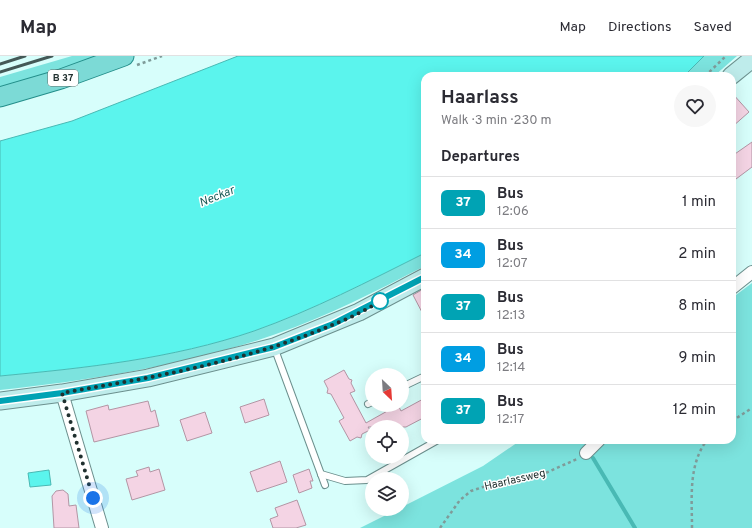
<!DOCTYPE html>
<html lang="en">
<head>
<meta charset="utf-8">
<style>
	:root { --surface:#fff; --page:#f7f7f7; --text:#2b2b33; --muted:#7c7c81; --line:#e1e1e2 }
	body { margin:0; font-family:Overpass,sans-serif; background:var(--page); color:var(--text); height:100vh; display:flex; flex-direction:column; font-size:15px; white-space:nowrap }
	* { box-sizing:border-box; margin:0 }
	p { font-size:13px; color:var(--muted) }
	.icon { flex:none; width:22px; height:22px; fill:none; stroke:currentColor; stroke-width:2; stroke-linecap:round; stroke-linejoin:round }
	.map { position:relative; flex:1; overflow:hidden }
	.panel { position:absolute; left:421px; top:16px; width:315px; height:372px; display:flex; flex-direction:column; background:var(--surface); border-radius:12px; box-shadow:0 4px 16px #0002 }
	.panel>* { flex:none }
	.badge { padding:0 8px; border-radius:6px; font-size:14px; line-height:26px }
	.needle { width:26px; rotate:155deg }
	.fabs { position:absolute; left:365px; top:312px; display:grid; gap:8px }
	.fabs a { display:grid; place-items:center; width:44px; height:44px; border-radius:50%; background:var(--surface); box-shadow:0 4px 16px #0002; font-size:20px }
	.you { position:absolute; width:20px; height:20px; margin:-10px; border:3px solid #fff; border-radius:50%; background:#1a73e8; box-shadow:0 0 0 6px #1a73e833 }
	.map>.badge { position:absolute; translate:-50% -50%; box-shadow:0 0 0 2px #fff }
	h2 { padding:0 20px; font-size:15px; line-height:36px }
	.round { display:grid; place-items:center; flex:none; width:42px; height:42px; border-radius:21px; background:var(--page) }
	.summary { display:flex; align-items:center; justify-content:space-between; height:68px; padding:0 20px }
	h1 { font-size:19px; font-weight:700; line-height:30px }
	ul { padding:0; list-style:none }
	li { display:flex; align-items:center; gap:12px; height:52px; padding:0 20px; border-top:1px solid var(--line) }
	li div { flex:1 }
	li b { display:block; font-size:15px }
	li em { font-style:normal }
	li .badge { min-width:44px; font-weight:700; text-align:center }
	header { display:flex; align-items:center; gap:24px; box-sizing:border-box; height:56px; padding:0 20px; background:var(--surface); border-bottom:1px solid var(--line) }
	header strong { font-size:19px }
	nav { display:flex; gap:22px; margin-inline-start:auto; font-size:14px }
	.map>svg:first-child { display:block }
	.green { fill:#7ce3de }
	.water { fill:#5bf4ed; stroke:#49b9b4 }
	.lines { fill:none; stroke-linecap:round; stroke-linejoin:round }
	.stream { stroke:#49b9b4; stroke-width:4 }
	.building { fill:#f4d4e4; stroke:#b395a4 }
	.lane-casing { stroke:#6c908e; stroke-width:8 }
	.street-casing { stroke:#6c908e; stroke-width:14 }
	.secondary-casing { stroke:#6c908e; stroke-width:19 }
	.primary-casing { stroke:#238e8a; stroke-width:21 }
	.path { stroke:#7f9b99; stroke-width:2.5; stroke-dasharray:3 3; stroke-linecap:butt }
	.lane { stroke:#fff; stroke-width:6 }
	.street { stroke:#fff; stroke-width:12 }
	.secondary { stroke:#beeceb; stroke-width:17 }
	.primary { stroke:#7cdad6; stroke-width:19 }
	.rail { stroke:#445957; stroke-width:3 }
	.line-casing { stroke:#fff; stroke-width:9 }
	.line { stroke:#00a3b4; stroke-width:6 }
	.walk { stroke:#20302f; stroke-width:4; stroke-dasharray:0 7.2 }
	.stop-dot { fill:#fff; stroke:#00a3b4; stroke-width:2 }
	.labels { text-anchor:middle; dominant-baseline:central; stroke-width:3; stroke-linejoin:round; paint-order:stroke }
	.shield { fill:#fff; stroke:#636e6d; stroke-width:1 }
	.shield-label { font-size:10px; font-weight:bold; fill:#20302f }
	.street-label { font-size:11px; fill:#20302f; stroke:#fff }
	.water-label { font-size:12px; font-style:italic; fill:#1d5c59; stroke:#fff }
</style>
</head>
<body>
<header>
<strong>Map</strong>
<nav><a>Map</a><a>Directions</a><a>Saved</a></nav>
</header>
<div class="map">
<svg width="752" height="472" viewBox="0 0 752 472">
	<rect width="100%" height="100%" fill="#d7fefb"/>
	<g class="green">
		<polygon points="72,0 105,0 0,33 0,21"/>
		<polygon points="704,0 737,0 714,20 684,20"/>
		<path d="M425,197V210C376,235 328,260 276,278C188,309 93,324 0,334V320C85,312 172,303 254,275C313,254 369,225 425,197Z"/>
		<polygon points="752,227 752,472 360,472 398,453 402,453 402,451 483,410 521,384 732,384 732,242"/>
	</g>
	<g class="water">
		<path d="M238,0H704L684,20H425V197C369,225 313,254 254,275C172,303 85,312 0,320V85L72,65Z"/>
		<polygon points="49,414 51,429 30,431 28,417"/>
	</g>
	<g class="lines">
		<g class="stream">
			<polyline points="580,384 581,385"/>
			<polyline points="593,402 635,472"/>
		</g>
	</g>
	<g class="building">
		<polygon points="732,37 749,56 732,71"/>
		<polygon points="752,86 752,111 732,126 732,100"/>
		<polygon points="425,232 425,262 413,239"/>
		<polygon points="344,314 349,323 352,324 351,327 355,335 350,337 366,367 398,349 401,355 425,342 425,361 406,371 368,371 370,374 362,378 361,382 357,381 350,385 339,365 344,362 331,338 327,337 328,333 324,325"/>
		<polygon points="264,343 269,359 245,367 240,351"/>
		<polygon points="148,345 151,356 155,354 159,370 94,386 86,355 108,349 109,354"/>
		<polygon points="205,356 212,377 187,385 180,364"/>
		<polygon points="280,405 287,426 257,436 250,416"/>
		<polygon points="149,411 150,416 159,413 165,434 132,444 126,423 138,420 136,415"/>
		<polygon points="309,413 313,425 310,425 312,432 299,437 293,419"/>
		<polygon points="63,434 68,438 69,450 76,449 79,472 54,472 52,440 56,435"/>
		<polygon points="297,444 306,469 296,472 273,472 270,463 278,460 275,452"/>
	</g>
	<g class="lines">
		<g class="lane-casing">
			<g id="lane">
				<polyline points="274,291 325,429"/>
				<polyline points="402,331 425,320"/>
				<polyline points="368,348 372,346"/>
				<polyline points="321,418 345,425 367,424 438,384"/>
			</g>
		</g>
		<g class="street-casing">
			<g id="street">
				<polyline points="732,232 752,216"/>
				<polyline points="62,337 102,472"/>
				<polyline points="586,397 599,384"/>
			</g>
		</g>
		<g class="secondary-casing">
			<g id="secondary">
				<polyline points="731,20 752,3"/>
				<polyline points="0,345 62,337 148,322 274,291 359,256 425,221"/>
			</g>
		</g>
		<g class="primary-casing">
			<polyline id="primary" points="0,41 61,23 124,0"/>
		</g>
		<g class="path">
			<polyline points="137,9 162,0"/>
			<polyline points="705,20 726,0"/>
			<polyline points="732,365 752,352"/>
			<polyline points="440,472 460,444 471,435 483,431 541,419 577,403"/>
			<path d="M692,472C692,442 688,409 707,384"/>
		</g>
		<use href="#lane" class="lane"/>
		<use href="#street" class="street"/>
		<use href="#secondary" class="secondary"/>
		<use href="#primary" class="primary"/>
		<g class="rail">
			<polyline points="0,8 25,0"/>
			<polyline points="0,16 52,0"/>
		</g>
	</g>
	<g class="lines">
		<g class="line-casing">
			<polyline id="line" points="0,345 62,337 148,322 274,291 333,268 425,221"/>
		</g>
		<use href="#line" class="line"/>
		<path class="walk" d="M93,442L62,337C149,322 238,307 320,274C340,266 362,257 380,245"/>
	</g>
	<circle class="stop-dot" cx="380" cy="245" r="8"/>
	<g class="labels">
		<rect class="shield" x="48" y="14" width="30" height="16" rx="3"/>
		<g class="shield-label">
			<text x="63" y="22">B 37</text>
		</g>
		<g class="street-label">
			<text transform="translate(515 424) rotate(-13)">Haarlassweg</text>
		</g>
		<g class="water-label">
			<text transform="translate(217 141) rotate(-22)">Neckar</text>
		</g>
	</g>
</svg>
<div class="fabs">
<a><svg class="needle" viewBox="-14 -14 28 28"><path d="M0-13l5 13h-10z" fill="#e53935"/><path d="M0 13l5-13h-10z" fill="#7c7c81"/></svg></a>
<a><svg class="icon" aria-label="locate" viewBox="0 0 24 24"><circle cx="12" cy="12" r="6"/><path d="M12 2v4M12 18v4M2 12h4M18 12h4"/></svg></a>
<a><svg class="icon" aria-label="layers" viewBox="0 0 24 24"><path d="M12 4l9 5-9 5-9-5zM3 14l9 5 9-5"/></svg></a>
</div>
<div class="you" style="left:93px;top:442px"></div>
<section class="panel">
<div class="summary"><div><h1>Haarlass</h1><p>Walk · 3 min · 230 m</p></div><a class="round"><svg class="icon" aria-label="heart" viewBox="0 0 24 24"><path d="M12 20l-8-8c-3-5 5-10 8-4 3-6 11-1 8 4z"/></svg></a></div>
<h2>Departures</h2>
<ul>
<li><span class="badge" style="background:#00a3b4;color:#fff">37</span><div><b>Bus</b><p>12:06</p></div><em>1 min</em></li>
<li><span class="badge" style="background:#009ee2;color:#fff">34</span><div><b>Bus</b><p>12:07</p></div><em>2 min</em></li>
<li><span class="badge" style="background:#00a3b4;color:#fff">37</span><div><b>Bus</b><p>12:13</p></div><em>8 min</em></li>
<li><span class="badge" style="background:#009ee2;color:#fff">34</span><div><b>Bus</b><p>12:14</p></div><em>9 min</em></li>
<li><span class="badge" style="background:#00a3b4;color:#fff">37</span><div><b>Bus</b><p>12:17</p></div><em>12 min</em></li>
</ul>
</section>
</div>
</body>
</html>
